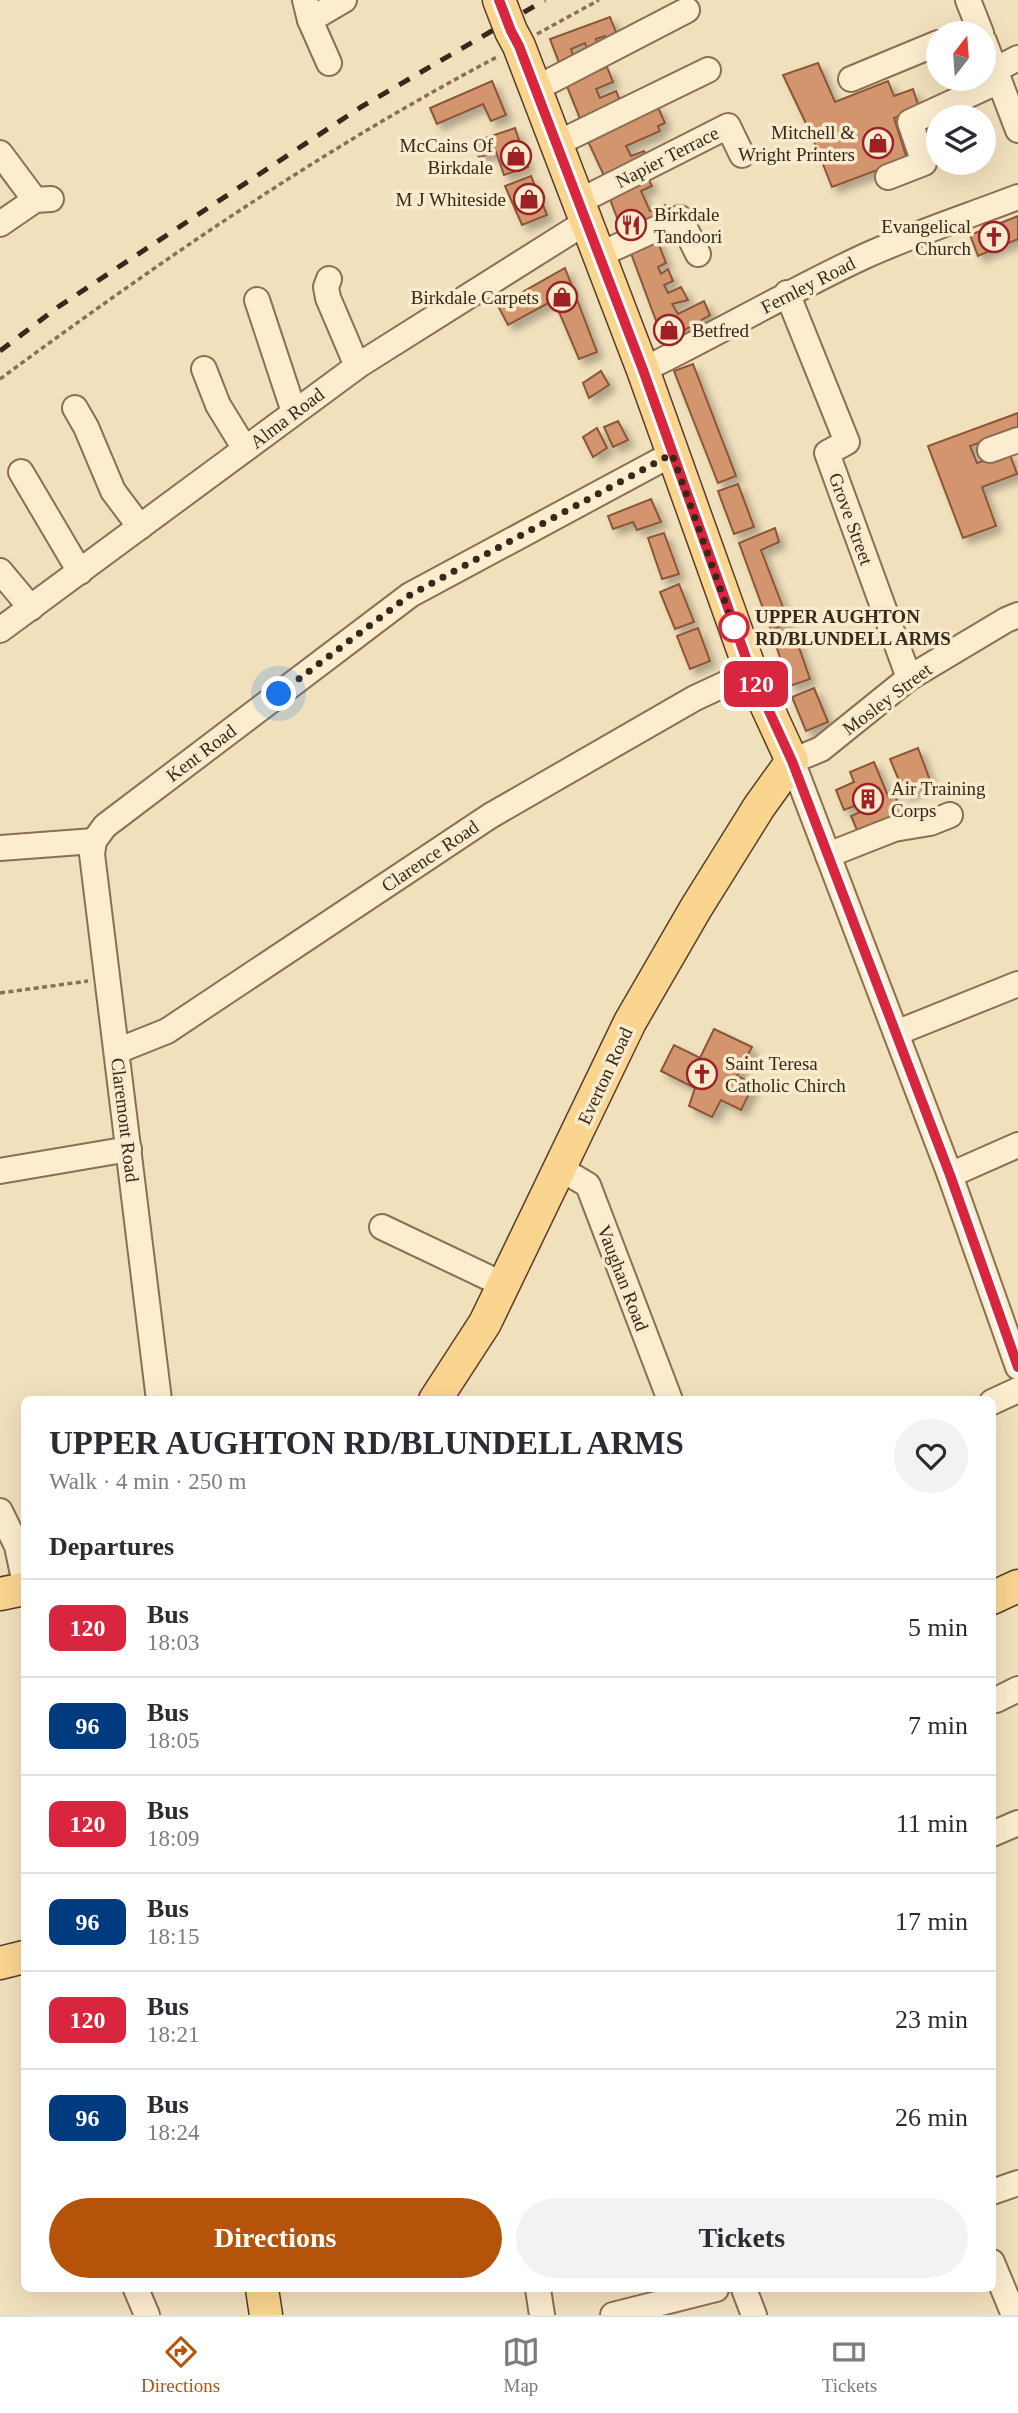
<!DOCTYPE html>
<html lang="en">
<head>
<meta charset="utf-8">
<style>
	:root { --surface:#fff; --page:#f2f2f3; --text:#2b2b33; --muted:#7c7c81; --line:#e1e1e2; --accent:#b45309 }
	body { margin:0; font-family:Georgia,serif; background:var(--page); color:var(--text); height:100vh; display:flex; flex-direction:column; font-size:26px; white-space:nowrap }
	* { box-sizing:border-box; margin:0 }
	p { font-size:23px; color:var(--muted) }
	.icon { flex:none; width:38px; height:38px; fill:none; stroke:currentColor; stroke-width:2; stroke-linecap:round; stroke-linejoin:round }
	.map { position:relative; flex:1; overflow:hidden }
	.panel { position:absolute; left:21px; top:1396px; width:975px; height:896px; display:flex; flex-direction:column; background:var(--surface); border-radius:10px; box-shadow:0 7px 28px #0002 }
	.panel>* { flex:none }
	.badge { padding:0 14px; border-radius:10px; font-size:24px; line-height:46px }
	.needle { width:46px; rotate:17deg }
	.fabs { position:absolute; left:926px; top:21px; display:grid; gap:14px }
	.fabs a { display:grid; place-items:center; width:70px; height:70px; border-radius:50%; background:var(--surface); box-shadow:0 7px 28px #0002; font-size:35px }
	.you { position:absolute; width:35px; height:35px; margin:-18px; border:5px solid #fff; border-radius:50%; background:#1a73e8; box-shadow:0 0 0 10px #1a73e833 }
	.map>.badge { position:absolute; translate:-50% -50%; box-shadow:0 0 0 4px #fff }
	h2 { padding:0 28px; font-size:26px; line-height:63px }
	.round { display:grid; place-items:center; flex:none; width:74px; height:74px; border-radius:37px; background:var(--page) }
	.headline { display:flex; align-items:center; justify-content:space-between; height:119px; padding:0 28px }
	h1 { font-size:33px; font-weight:700; line-height:52px }
	.action { display:flex; gap:14px; margin-top:auto; padding:14px 28px }
	.action a { flex:1; height:80px; border-radius:42px; background:var(--accent); color:#fff; font-size:28px; font-weight:700; line-height:80px; text-align:center }
	.action a+a { background:var(--page); color:var(--text) }
	ul { padding:0; list-style:none }
	li { display:flex; align-items:center; gap:21px; height:98px; padding:0 28px; border-top:2px solid var(--line) }
	li div { flex:1 }
	li b { display:block; font-size:26px }
	li em { font-style:normal }
	li .badge { min-width:77px; font-weight:700; text-align:center }
	.dock { display:flex; justify-content:space-around; align-items:center; height:98px; border-top:2px solid var(--line); background:var(--surface); font-size:19px; color:var(--muted) }
	.dock a { display:grid; justify-items:center; gap:4px }
	.dock .current { color:var(--accent) }
	.map>svg:first-child { display:block }
	.building { fill:#d3956e; stroke:#8b5638; stroke-width:2; filter:url(#shadow) }
	.lines { fill:none; stroke-linecap:round; stroke-linejoin:round }
	.minor-casing { stroke:#8a6f54; stroke-width:28 }
	.major-casing { stroke:#573d29; stroke-width:35 }
	.path { stroke:#8a6f54; stroke-width:3.5; stroke-dasharray:5 3.5; stroke-linecap:butt }
	.minor { stroke:#fcedcf; stroke-width:24 }
	.major { stroke:#f9d58f; stroke-width:32 }
	.rail { stroke:#38281a; stroke-width:5; stroke-dasharray:12 12; stroke-linecap:butt }
	.line-casing { stroke:#fff; stroke-width:16 }
	.line { stroke:#d7263d; stroke-width:10 }
	.walk { stroke:#38281a; stroke-width:7; stroke-dasharray:0 12.6 }
	.stop-dot { fill:#fff; stroke:#d7263d; stroke-width:3.5 }
	.labels { text-anchor:middle; dominant-baseline:central; stroke-width:7; stroke-linejoin:round; paint-order:stroke }
	.poi-label { font-size:19px; fill:#38281a; stroke:#f8eacc; text-anchor:end }
	.street-label { font-size:19px; fill:#38281a; stroke:#f8eacc }
	.stop-label { font-size:19px; font-weight:bold; fill:#38281a; stroke:#f8eacc; text-anchor:start }
</style>
</head>
<body>
<div class="map">
<svg width="1018" height="2315" viewBox="0 0 1018 2315">
	<defs>
		<filter id="shadow"><feDropShadow dx="6" dy="6" stdDeviation="3.5" flood-color="#0004"/></filter>
	</defs>
	<rect width="100%" height="100%" fill="#f1e0bc"/>
	<g class="building">
		<polygon points="610,17 619,40 608,45 605,36 596,39 599,50 588,54 585,43 571,49 575,62 561,68 550,39"/>
		<polygon points="818,63 835,102 888,81 894,96 913,89 919,108 894,118 907,159 832,187 811,134 783,75"/>
		<polygon points="607,67 613,82 596,89 600,98 616,91 622,105 581,121 566,84"/>
		<polygon points="492,81 506,115 491,121 483,104 437,124 430,108"/>
		<polygon points="657,105 665,123 658,126 660,131 626,146 631,156 644,151 648,161 606,180 586,137"/>
		<polygon points="515,128 528,167 504,175 496,152 479,157 474,142"/>
		<polygon points="531,176 547,215 522,225 505,186"/>
		<polygon points="647,176 652,186 641,191 650,211 665,205 668,216 624,236 608,194"/>
		<polygon points="1018,216 1018,239 978,256 970,235"/>
		<polygon points="656,237 666,263 658,267 661,274 668,269 673,281 664,285 668,293 681,287 688,300 672,304 678,314 704,301 710,315 664,342 629,248"/>
		<polygon points="565,268 597,352 579,359 554,300 508,325 498,306"/>
		<polygon points="693,364 736,476 718,483 674,371"/>
		<polygon points="601,371 609,385 589,398 583,383"/>
		<polygon points="1018,413 1018,429 970,446 977,463 1009,452 1017,474 982,487 996,526 963,538 928,446"/>
		<polygon points="618,421 628,440 613,447 604,427"/>
		<polygon points="597,428 607,448 593,457 583,437"/>
		<polygon points="738,484 754,527 734,534 718,491"/>
		<polygon points="651,499 661,522 637,530 633,522 613,529 608,516"/>
		<polygon points="775,528 779,542 761,550 789,623 771,630 739,543"/>
		<polygon points="664,533 679,574 662,579 648,538"/>
		<polygon points="679,584 694,622 675,629 660,592"/>
		<polygon points="698,628 710,661 690,669 677,636"/>
		<polygon points="793,630 810,679 790,686 773,637"/>
		<polygon points="814,688 828,722 806,731 792,697"/>
		<polygon points="918,748 931,783 905,795 890,759"/>
		<polygon points="874,762 888,796 894,793 902,813 857,830 851,816 865,810 862,803 844,810 836,790 854,782 850,772"/>
		<polygon points="714,1029 752,1047 737,1076 754,1084 741,1110 721,1100 712,1117 689,1106 695,1088 661,1071 674,1045 700,1058"/>
	</g>
	<g class="lines">
		<g class="minor-casing">
			<g id="minor">
				<polyline points="305,0 310,20 329,63"/>
				<polyline points="968,0 981,33"/>
				<polyline points="310,20 344,0"/>
				<polyline points="984,41 1018,130"/>
				<polyline points="995,70 1018,58"/>
				<polyline points="851,79 938,43"/>
				<polyline points="535,89 687,10"/>
				<polyline points="556,144 708,70"/>
				<polyline points="0,153 35,200"/>
				<polyline points="888,177 924,163 910,122 999,81"/>
				<polyline points="578,202 728,126 742,155"/>
				<polyline points="0,224 35,200 51,199"/>
				<polyline points="599,255 680,218 698,254"/>
				<polyline points="329,279 326,287 328,298 357,366"/>
				<polyline points="787,293 847,442 827,453 909,678"/>
				<polyline points="257,300 294,412"/>
				<polyline points="204,369 218,405 245,449"/>
				<path d="M643,370C717,334 788,292 863,257C913,234 966,217 1018,197"/>
				<polyline points="75,408 86,427 113,491 140,527"/>
				<polyline points="990,450 1018,440"/>
				<polyline points="21,472 80,572"/>
				<polyline points="0,571 31,608"/>
				<polyline points="1018,615 1006,620 909,678 821,749 792,761 950,1175 1018,1367"/>
				<polyline points="0,630 359,365 586,222"/>
				<polyline points="0,848 94,841"/>
				<polyline points="828,855 894,829 930,823 950,815"/>
				<polyline points="896,1033 1018,984"/>
				<polyline points="117,1051 167,1031 490,816 695,698 751,672"/>
				<polyline points="561,1169 588,1185 670,1400"/>
				<polyline points="0,1171 129,1149"/>
				<polyline points="950,1175 1018,1145"/>
				<polyline points="382,1227 504,1285"/>
				<polyline points="159,1400 92,854 94,841 105,826 410,595 672,454"/>
				<polyline points="992,1402 1018,1390"/>
				<polyline points="0,1511 17,1546 24,1579"/>
				<polyline points="996,1700 1018,1689"/>
				<polyline points="992,1834 1018,1823"/>
				<polyline points="992,2192 1018,2183"/>
				<polyline points="992,2262 1014,2315"/>
				<polyline points="136,2289 147,2315"/>
				<polyline points="538,2289 542,2315"/>
				<polyline points="744,2289 754,2315"/>
				<polyline points="613,2315 716,2289"/>
			</g>
		</g>
		<g class="major-casing">
			<g id="major">
				<polyline points="435,1400 485,1323 630,1022 696,908 759,807 792,761 751,672 643,370 519,46 511,31 499,0"/>
				<polyline points="0,1594 24,1589"/>
				<polyline points="992,1598 1018,1586"/>
				<polyline points="0,1963 24,1957"/>
				<polyline points="262,2289 266,2315"/>
			</g>
		</g>
		<g class="path">
			<polyline points="537,34 599,0"/>
			<path d="M0,379C159,262 322,149 497,57"/>
			<polyline points="0,993 88,981"/>
		</g>
		<use href="#minor" class="minor"/>
		<use href="#major" class="major"/>
		<polyline class="rail" points="0,351 58,307 361,107 545,0"/>
	</g>
	<g class="lines">
		<g class="line-casing">
			<polyline id="line" points="499,0 511,31 519,46 643,370 751,672 792,761 950,1175 1018,1367"/>
		</g>
		<use href="#line" class="line"/>
		<polyline class="walk" points="279,694 410,595 672,454 734,627"/>
	</g>
	<defs>
		<g id="shop-ring" transform="scale(1.575)"><circle r="9.5" fill="#f8eacc" stroke="#9e1f24" stroke-width="1.5"/><path d="M-5-2.5h2.3a2.7 3.5 0 0 1 5.4 0H5L5.5 6h-11ZM-1.5-2.5h3a1.5 2.3 0 0 0-3 0Z" fill="#9e1f24"/></g>
		<g id="restaurant-ring" transform="scale(1.575)"><circle r="9.5" fill="#f8eacc" stroke="#9e1f24" stroke-width="1.5"/><path d="M-5-6h1v4h1v-4h1v4h1v-4h1v5L-1.5 .5V6h-2V.5L-5-1ZM5-6V6H3V1.5H1.5Q1.5-4 5-6Z" fill="#9e1f24"/></g>
		<g id="church-ring" transform="scale(1.575)"><circle r="9.5" fill="#f8eacc" stroke="#9e1f24" stroke-width="1.5"/><path d="M-1.2-6h2.4v3.5h3.3v2.4h-3.3V6h-2.4V-.1h-3.3v-2.4h3.3Z" fill="#9e1f24"/></g>
		<g id="building-ring" transform="scale(1.575)"><circle r="9.5" fill="#f8eacc" stroke="#9e1f24" stroke-width="1.5"/><path d="M-4-6H4V6H1V3H-1V6H-4ZM-2.5-4.3h1.7v1.8h-1.7ZM.8-4.3h1.7v1.8H.8ZM-2.5-1h1.7V.8h-1.7ZM.8-1h1.7V.8H.8Z" fill="#9e1f24"/></g>
	</defs>
	<g fill-rule="evenodd">
		<use href="#shop-ring" x="878" y="143"/>
		<use href="#shop-ring" x="516" y="156"/>
		<use href="#shop-ring" x="529" y="199"/>
		<use href="#restaurant-ring" x="631" y="225"/>
		<use href="#church-ring" x="994" y="237"/>
		<use href="#shop-ring" x="562" y="297"/>
		<use href="#shop-ring" x="669" y="330"/>
		<use href="#building-ring" x="868" y="799"/>
		<use href="#church-ring" x="702" y="1074"/>
	</g>
	<circle class="stop-dot" cx="734" cy="627" r="14"/>
	<g class="labels">
		<g class="poi-label">
			<text x="855" y="132">Mitchell &amp;<tspan x="855" dy="22">Wright Printers</tspan></text>
			<text x="493" y="145">McCains Of<tspan x="493" dy="22">Birkdale</tspan></text>
			<text x="506" y="199">M J Whiteside</text>
			<text x="654" y="214" text-anchor="start">Birkdale<tspan x="654" dy="22">Tandoori</tspan></text>
			<text x="971" y="226">Evangelical<tspan x="971" dy="22">Church</tspan></text>
			<text x="539" y="297">Birkdale Carpets</text>
			<text x="692" y="330" text-anchor="start">Betfred</text>
			<text x="891" y="788" text-anchor="start">Air Training<tspan x="891" dy="22">Corps</tspan></text>
			<text x="725" y="1063" text-anchor="start">Saint Teresa<tspan x="725" dy="22">Catholic Chirch</tspan></text>
		</g>
		<g class="street-label">
			<text transform="translate(667 157) rotate(-27)">Napier Terrace</text>
			<text transform="translate(808 285) rotate(-27)">Fernley Road</text>
			<text transform="translate(287 418) rotate(-37)">Alma Road</text>
			<text transform="translate(851 519) rotate(70)">Grove Street</text>
			<text transform="translate(887 699) rotate(-37)">Mosley Street</text>
			<text transform="translate(201 753) rotate(-37)">Kent Road</text>
			<text transform="translate(430 856) rotate(-34)">Clarence Road</text>
			<text transform="translate(605 1076) rotate(-65)">Everton Road</text>
			<text transform="translate(125 1120) rotate(83)">Claremont Road</text>
			<text transform="translate(623 1278) rotate(69)">Vaughan Road</text>
		</g>
		<g class="stop-label">
			<text x="755" y="616">UPPER AUGHTON<tspan x="755" dy="22">RD/BLUNDELL ARMS</tspan></text>
		</g>
	</g>
</svg>
<div class="fabs">
<a><svg class="needle" viewBox="-14 -14 28 28"><path d="M0-13l5 13h-10z" fill="#e53935"/><path d="M0 13l5-13h-10z" fill="#7c7c81"/></svg></a>
<a><svg class="icon" aria-label="layers" viewBox="0 0 24 24"><path d="M12 4l9 5-9 5-9-5zM3 14l9 5 9-5"/></svg></a>
</div>
<div class="you" style="left:279px;top:694px"></div>
<b class="badge" style="left:756px;top:684px;background:#d7263d;color:#fff">120</b>
<section class="panel">
<div class="headline"><div><h1>UPPER AUGHTON RD/BLUNDELL ARMS</h1><p>Walk · 4 min · 250 m</p></div><a class="round"><svg class="icon" aria-label="heart" viewBox="0 0 24 24"><path d="M12 20l-8-8c-3-5 5-10 8-4 3-6 11-1 8 4z"/></svg></a></div>
<h2>Departures</h2>
<ul>
<li><span class="badge" style="background:#d7263d;color:#fff">120</span><div><b>Bus</b><p>18:03</p></div><em>5 min</em></li>
<li><span class="badge" style="background:#003b80;color:#fff">96</span><div><b>Bus</b><p>18:05</p></div><em>7 min</em></li>
<li><span class="badge" style="background:#d7263d;color:#fff">120</span><div><b>Bus</b><p>18:09</p></div><em>11 min</em></li>
<li><span class="badge" style="background:#003b80;color:#fff">96</span><div><b>Bus</b><p>18:15</p></div><em>17 min</em></li>
<li><span class="badge" style="background:#d7263d;color:#fff">120</span><div><b>Bus</b><p>18:21</p></div><em>23 min</em></li>
<li><span class="badge" style="background:#003b80;color:#fff">96</span><div><b>Bus</b><p>18:24</p></div><em>26 min</em></li>
</ul>
<div class="action"><a>Directions</a><a>Tickets</a></div>
</section>
</div>
<nav class="dock">
<a class="current"><svg class="icon" aria-label="directions" viewBox="0 0 24 24"><path d="M12 3l9 9-9 9-9-9zM9 14v-3h6M13 9l2 2-2 2"/></svg>Directions</a>
<a><svg class="icon" aria-label="map" viewBox="0 0 24 24"><path d="M3 6l6-2 6 2 6-2v14l-6 2-6-2-6 2zM9 4v14M15 6v14"/></svg>Map</a>
<a><svg class="icon" aria-label="tickets" viewBox="0 0 24 24"><path d="M3 7h18v10H3zM15 7v10"/></svg>Tickets</a>
</nav>
</body>
</html>
